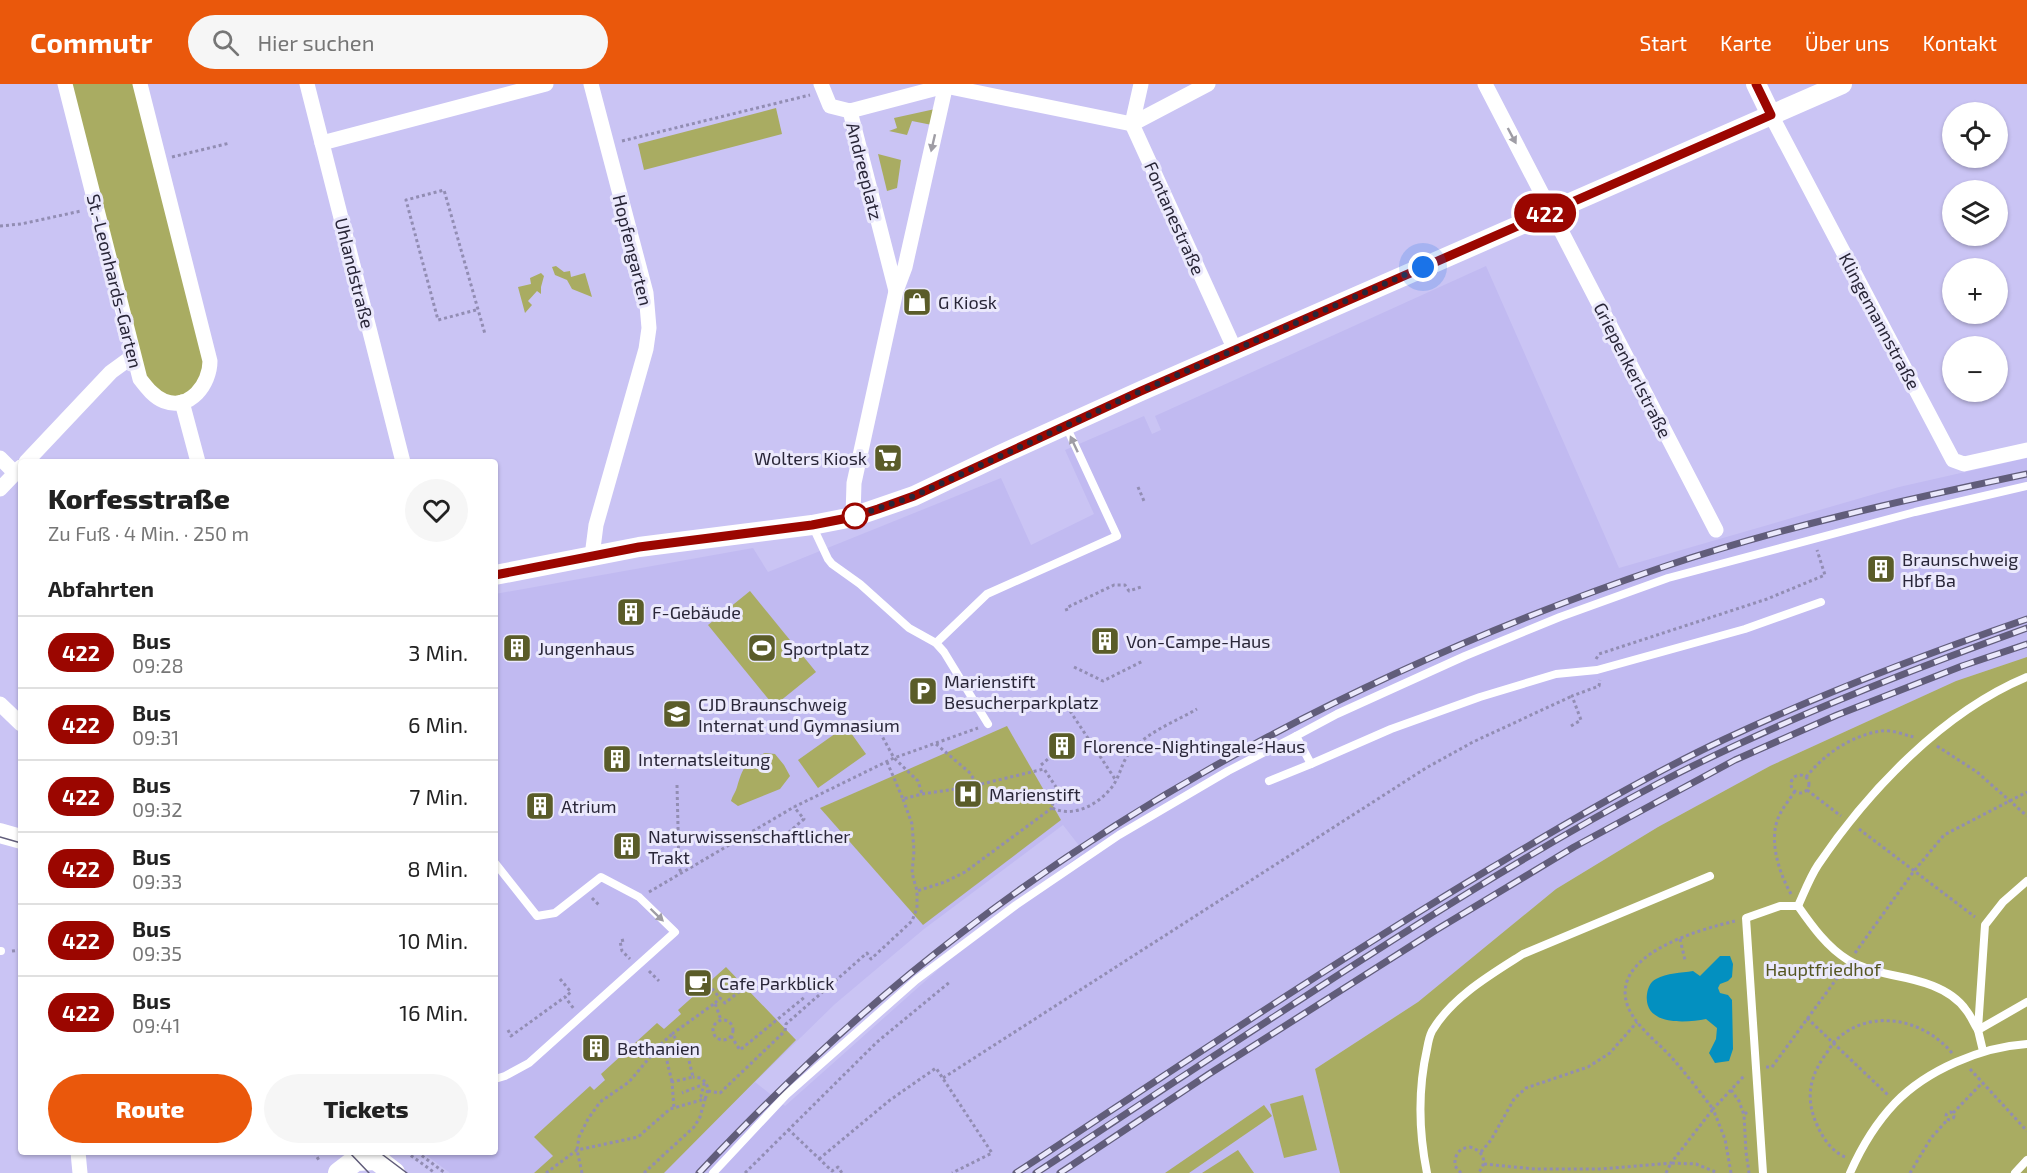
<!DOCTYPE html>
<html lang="de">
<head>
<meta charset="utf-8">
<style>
	:root { --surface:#fff; --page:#f6f6f6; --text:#222; --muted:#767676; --line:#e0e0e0; --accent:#ea580c }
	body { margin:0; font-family:"Exo 2",sans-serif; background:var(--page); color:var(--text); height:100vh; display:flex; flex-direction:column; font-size:22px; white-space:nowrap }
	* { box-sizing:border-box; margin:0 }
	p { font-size:20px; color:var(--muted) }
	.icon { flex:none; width:33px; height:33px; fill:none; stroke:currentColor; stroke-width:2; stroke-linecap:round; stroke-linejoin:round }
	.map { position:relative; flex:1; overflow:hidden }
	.sheet { position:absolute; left:18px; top:375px; width:480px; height:696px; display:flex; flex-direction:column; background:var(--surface); border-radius:6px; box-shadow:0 2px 4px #0004 }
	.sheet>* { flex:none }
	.badge { padding:0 12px; border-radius:20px; font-size:21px; line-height:39px }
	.tools { position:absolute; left:1942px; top:18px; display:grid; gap:12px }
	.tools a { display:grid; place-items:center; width:66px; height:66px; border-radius:50%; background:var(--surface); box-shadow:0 2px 4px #0004; font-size:30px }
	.you { position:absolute; width:30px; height:30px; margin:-15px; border:4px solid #fff; border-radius:50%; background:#1a73e8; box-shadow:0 0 0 9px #1a73e833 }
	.map>.badge { position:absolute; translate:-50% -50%; box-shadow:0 0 0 3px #fff }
	h2 { padding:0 30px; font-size:22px; line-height:54px }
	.round { display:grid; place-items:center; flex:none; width:63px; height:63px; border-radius:32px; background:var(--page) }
	.summary { display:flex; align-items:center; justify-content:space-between; height:102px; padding:0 30px }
	h1 { font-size:28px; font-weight:800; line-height:45px }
	.primary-button { display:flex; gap:12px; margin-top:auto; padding:12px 30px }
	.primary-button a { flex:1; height:69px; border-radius:36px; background:var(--accent); color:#fff; font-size:24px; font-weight:800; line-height:69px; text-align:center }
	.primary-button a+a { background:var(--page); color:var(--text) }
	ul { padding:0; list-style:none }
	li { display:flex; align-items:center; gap:18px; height:72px; padding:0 30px; border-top:2px solid var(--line) }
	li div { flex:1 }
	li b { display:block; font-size:22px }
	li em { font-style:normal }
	li .badge { min-width:66px; font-weight:700; text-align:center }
	header { display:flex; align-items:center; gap:36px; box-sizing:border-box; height:84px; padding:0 30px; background:var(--accent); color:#fff }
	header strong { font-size:28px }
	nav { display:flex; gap:33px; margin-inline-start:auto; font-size:21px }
	.search { width:420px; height:54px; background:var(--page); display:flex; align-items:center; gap:15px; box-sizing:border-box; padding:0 21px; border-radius:33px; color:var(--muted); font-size:22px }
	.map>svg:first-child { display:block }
	.built { fill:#c1baf1; fill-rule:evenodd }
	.green { fill:#a9ac62 }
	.water { fill:#0390c0 }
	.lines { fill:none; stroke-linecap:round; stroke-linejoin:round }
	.path { stroke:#928db3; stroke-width:3; stroke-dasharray:3 3; stroke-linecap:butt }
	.service { stroke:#fff; stroke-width:8 }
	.minor { stroke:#fff; stroke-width:15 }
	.tertiary { stroke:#fff; stroke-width:20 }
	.secondary { stroke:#fff; stroke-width:22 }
	.tram { stroke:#615d7a; stroke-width:1.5 }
	.rail-casing { stroke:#615d7a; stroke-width:7 }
	.rail { stroke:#ebe9fc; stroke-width:4.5; stroke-dasharray:14; stroke-linecap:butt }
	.oneway { fill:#9f9da5 }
	.line-casing { stroke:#fff; stroke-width:14 }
	.line { stroke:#9b0600; stroke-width:9 }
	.walk { stroke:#292638; stroke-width:6; stroke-dasharray:0 10.8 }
	.stop-dot { fill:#fff; stroke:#9b0600; stroke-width:3 }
	.labels { text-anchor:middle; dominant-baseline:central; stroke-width:6; stroke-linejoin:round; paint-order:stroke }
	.street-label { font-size:18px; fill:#292638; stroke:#ebe9fc }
	.poi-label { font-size:18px; fill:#292638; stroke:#ebe9fc; text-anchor:start }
	.park-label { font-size:18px; fill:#545521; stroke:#ebe9fc }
</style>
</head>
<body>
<header>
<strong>Commutr</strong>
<div class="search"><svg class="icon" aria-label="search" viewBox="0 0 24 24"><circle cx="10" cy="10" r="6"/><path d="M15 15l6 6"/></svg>Hier suchen</div>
<nav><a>Start</a><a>Karte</a><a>Über uns</a><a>Kontakt</a></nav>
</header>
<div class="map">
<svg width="2027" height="1089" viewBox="0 0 2027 1089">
	<rect width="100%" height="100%" fill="#cac4f4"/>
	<path class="built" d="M1486,182L1619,484L1899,403L2027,374V573L1956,597L1770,682L1658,743L1556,805L1418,918L1315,985L1340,1089H450L422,1068H495V510L753,464L768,488L1001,394L1031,461L1094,430L1065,366L1144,332L1152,350L1161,346L1155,332ZM1063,741L1084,768L996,834L785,1022L755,998L835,920L924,845Z"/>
	<g class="green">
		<polygon points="65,0 141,0 210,286 182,318 148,305"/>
		<polygon points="776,24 782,50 644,86 638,60"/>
		<polygon points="935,25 932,41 912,37 907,51 889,47 897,44 894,34"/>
		<polygon points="878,70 901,76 897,104 887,107"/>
		<polygon points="556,182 564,188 570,187 571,193 585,189 592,213 572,205 567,196 555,191 552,183"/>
		<polygon points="541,189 544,192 541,203 541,210 537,207 528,217 532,221 525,229 518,203 531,200 530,194"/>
		<polygon points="750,507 816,588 774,622 708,541"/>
		<polygon points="2027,573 2027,1089 1340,1089 1315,985 1418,918 1556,805 1658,743 1770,682 1956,597"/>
		<polygon points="846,642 866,670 818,704 798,676"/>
		<polygon points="1007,642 1061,736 923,841 820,724"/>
		<path d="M765,669L775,670L784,681L790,692L780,705L738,722L731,717C732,712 736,708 737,703C742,685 746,676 765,669Z"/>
		<polygon points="726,883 796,956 664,1089 534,1089 553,1072 534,1053 590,1002 594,1006 605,996 601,990 657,939 664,945 681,930 678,926"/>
		<polygon points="1303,1011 1317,1066 1284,1074 1270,1020"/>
		<polygon points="1264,1021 1272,1032 1189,1089 1165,1089"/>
		<polygon points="1238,1066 1254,1089 1202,1089"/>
	</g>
	<path class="water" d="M1720,872H1730L1733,880L1732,893L1728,897L1720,900L1718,904L1720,909L1728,911L1732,916L1733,965L1729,977L1715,979L1709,969L1716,955L1717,944L1706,935C1685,939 1643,942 1647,910C1648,904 1650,898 1656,895C1667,889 1681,889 1693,887L1700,892Z"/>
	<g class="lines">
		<g class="path">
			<polyline points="622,57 810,11"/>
			<polyline points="172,73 230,59"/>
			<polyline points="0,142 21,140 81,127"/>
			<polyline points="476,226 438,236 406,116 444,106 485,250"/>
			<polyline points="1138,403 1144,417"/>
			<polyline points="1067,527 1066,524 1114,501 1125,501 1129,507 1141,503"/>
			<polyline points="1596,575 1599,570 1767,515 1825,491 1817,466"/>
			<polyline points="1074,583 1103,597 1143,577"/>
			<polyline points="1070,627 1115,695"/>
			<polyline points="1571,642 1581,636 1572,612 1599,602 1600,596"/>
			<polyline points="877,643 894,674 918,697 922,710"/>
			<polyline points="936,660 969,688 978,701"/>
			<polyline points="1937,662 1977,688 2027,732"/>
			<path d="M887,678L903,715L922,710L969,703L1044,685L1056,703L1052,724C1073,734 1098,721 1112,703C1123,688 1120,675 1138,660C1155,645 1178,636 1197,625"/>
			<polyline points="1041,681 1048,675"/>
			<circle cx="1800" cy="700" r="9"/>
			<path d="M1806,693C1825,670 1850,652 1881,647C1891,645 1904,651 1914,653"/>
			<polyline points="677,701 679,784 681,788"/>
			<polyline points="1807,706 1841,732"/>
			<polyline points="903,715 912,740 914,767 912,789 917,807"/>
			<polyline points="1859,745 1975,833"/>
			<polyline points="784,757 782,754 804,735 794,723"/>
			<polyline points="649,808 794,723 894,674 978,644"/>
			<path d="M1791,810C1779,789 1768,755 1779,732C1783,723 1790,715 1795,707"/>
			<polyline points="592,814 599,821"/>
			<polyline points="1680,855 1685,876"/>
			<polyline points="624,856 620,857 622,867 630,875"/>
			<polyline points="12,867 21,866"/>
			<polyline points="1855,869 1914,787 1944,751 2027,708"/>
			<polyline points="649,887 659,897"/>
			<polyline points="560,895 571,908 565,913"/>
			<polyline points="708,900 720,914"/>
			<polyline points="715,919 720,914 725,919 745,903"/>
			<polyline points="1807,934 1888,1011"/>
			<circle cx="723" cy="946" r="10"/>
			<polyline points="508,946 511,952 565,913 574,925"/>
			<polyline points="672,950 715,919 721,936"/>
			<polyline points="731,952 740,966 806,912"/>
			<polyline points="661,960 666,973 672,998"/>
			<polyline points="666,973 687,968"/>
			<polyline points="1766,983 1772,983 1843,886"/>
			<polyline points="1970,985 2027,1047"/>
			<polyline points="943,994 1426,684 1473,658 1572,612"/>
			<polyline points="1731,1006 1739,1017 1744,1031"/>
			<polyline points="708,1007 720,1009 785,947 786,940 867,869 871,875 912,837 917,824 917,807 945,798 965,788 1052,724"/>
			<polyline points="1747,1028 1744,1031 1746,1068 1749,1089"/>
			<circle cx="1950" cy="1032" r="4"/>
			<polyline points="1953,1029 1982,999"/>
			<polyline points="788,1045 832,1087 838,1083 842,1089"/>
			<polyline points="314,1068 320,1078"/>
			<polyline points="406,1068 435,1089"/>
			<polyline points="417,1068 445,1089"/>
			<polyline points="1481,1068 1491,1056 1514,1015 1526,1004 1588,983 1610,969 1637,938"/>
			<path d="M1845,1073C1832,1067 1824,1056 1818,1043C1806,1018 1808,997 1823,974C1827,969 1830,963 1834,958C1868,923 1923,934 1952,969"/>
			<polyline points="819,1075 890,1016 936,984 992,1069 952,1089"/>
			<path d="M1484,1080L1535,1085H1601L1671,1079L1713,1025C1700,1008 1687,991 1673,975C1658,958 1637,944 1628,923C1608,871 1698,846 1735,837"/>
			<path d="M546,1089L577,1066L638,1053L670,1025L705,1015C709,1006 709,1001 701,994L693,993"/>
			<polyline points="582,1089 577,1066 579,1053 588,1035 600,1018 629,998 661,960 672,950 687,968 693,993 672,998 674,1024"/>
			<polyline points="644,1089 694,1043 700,1033 705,1015 701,1012 704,1000 682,1009"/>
			<polyline points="745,1089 877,958 951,897"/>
			<path d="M1461,1089L1455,1082C1454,1071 1459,1064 1470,1063C1484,1067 1488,1079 1478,1089"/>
			<polyline points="1666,1089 1671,1079 1696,1080 1718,1089"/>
			<polyline points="1731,1089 1725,1055 1713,1025 1744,992"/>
			<polyline points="1910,1089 1931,1054 1948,1035"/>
		</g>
		<g class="service">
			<polyline points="812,441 828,475 832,480 860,500 909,544 936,559 944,568 988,640"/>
			<polyline points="936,559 987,510 1117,452 1066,342"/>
			<polyline points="1296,652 1311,680 1391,645 1480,613 1556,590 1597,586 1745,545 1821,518"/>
			<polyline points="1269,697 1311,680"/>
			<polyline points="495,779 537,832 555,829 601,793 639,813 675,848 529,979 505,992 495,995"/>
			<path d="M1798,822C1804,809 1810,793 1818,781C1868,707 1943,628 2027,593"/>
			<path d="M1798,822C1812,842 1827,863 1848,876C1861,884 1878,888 1892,891C1918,896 1950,903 1966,926C1971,932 1974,940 1978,946"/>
			<polyline points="0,867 1,867"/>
			<polyline points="1978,945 1985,841 2003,818 2027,797"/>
			<polyline points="1983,967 1978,946 2027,918"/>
			<polyline points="713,1089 786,1011 916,896 1016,821 1119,751 1228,687 1296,652 1337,630 1465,572 1560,533 1668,494 1915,428 2027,402"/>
			<path d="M1427,1089C1419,1049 1418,1005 1427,965C1428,959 1429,953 1432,947C1452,913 1490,891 1523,870L1710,792"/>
			<polyline points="1763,1089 1746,834 1780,822 1798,822"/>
			<path d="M1850,1089C1861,1064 1876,1039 1895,1019C1927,986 1981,963 2027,960"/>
			<polyline points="2015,1089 2027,1076"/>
		</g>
		<g class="minor">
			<path d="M65,0L140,295C147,304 154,313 164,317C190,327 210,300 210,277L140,0"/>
			<polyline points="307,0 403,378"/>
			<polyline points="591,0 646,209 649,244 646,265 596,441 592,472"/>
			<polyline points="821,0 830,22 850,27 945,2 1132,40"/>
			<polyline points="1141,0 1132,40 1235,266"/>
			<polyline points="1485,0 1716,446"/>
			<polyline points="850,27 896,207"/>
			<polyline points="1771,31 1953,376 1964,380 2027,366"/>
			<polyline points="1132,40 1208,0"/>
			<polyline points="322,59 546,0"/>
			<polyline points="182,318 198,378"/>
			<polyline points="0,374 15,389"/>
			<polyline points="26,378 111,288 133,272"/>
			<polyline points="0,405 21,383"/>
			<polyline points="853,433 854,399 896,207 905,183 946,0"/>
			<polyline points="0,620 21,640"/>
			<polyline points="78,1068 80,1089"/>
		</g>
		<g class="tertiary">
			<polyline points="1756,0 1771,31"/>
			<polyline points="495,491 639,463 812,441 853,433 914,412 1000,371 1141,307 1842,0"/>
			<polyline points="0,749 21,755"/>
		</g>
		<g class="secondary">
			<polyline points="376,1075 394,1089"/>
			<polyline points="339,1089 356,1076 376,1075"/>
		</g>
		<g class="tram">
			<polyline points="0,753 21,759"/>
			<polyline points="349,1068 369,1089"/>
			<polyline points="379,1068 407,1089"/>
		</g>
		<g class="rail-casing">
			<g id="rail">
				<path d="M699,1089C766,1018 835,951 911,889C1131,708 1393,575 1663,483C1782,443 1904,416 2027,390"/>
				<path d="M1016,1089C1173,986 1329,881 1491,784C1567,739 1644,693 1725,655C1823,609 1925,570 2027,535"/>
				<path d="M1036,1089C1134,1024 1233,959 1332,895C1439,826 1547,758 1659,699C1777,638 1902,589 2027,544"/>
				<polyline points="1060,1089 1209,990 1436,846 1574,763 1735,676 1837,631 1962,582 2027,560"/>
			</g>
		</g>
		<use href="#rail" class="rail"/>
	</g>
	<defs><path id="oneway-solid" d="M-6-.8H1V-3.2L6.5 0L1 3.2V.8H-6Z" transform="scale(1.5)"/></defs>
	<g class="oneway">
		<use href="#oneway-solid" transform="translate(1512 52) rotate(62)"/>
		<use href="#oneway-solid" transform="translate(933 59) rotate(103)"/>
		<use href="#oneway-solid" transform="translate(1074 360) rotate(-115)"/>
		<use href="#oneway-solid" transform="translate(657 831) rotate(44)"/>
	</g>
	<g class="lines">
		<g class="line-casing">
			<polyline id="line" points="495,491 639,463 812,441 853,433 878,425 914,412 1141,307 1771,31 1756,0"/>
		</g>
		<use href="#line" class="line"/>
		<polyline class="walk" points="855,432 853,433 914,412 1141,307 1423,183"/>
	</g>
	<defs>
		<g id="shop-square" transform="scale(1.5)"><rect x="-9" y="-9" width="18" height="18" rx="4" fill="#5a5c29" stroke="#ebe9fc"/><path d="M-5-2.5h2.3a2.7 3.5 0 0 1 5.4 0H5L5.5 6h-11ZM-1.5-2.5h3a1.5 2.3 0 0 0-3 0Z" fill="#fff"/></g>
		<g id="supermarket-square" transform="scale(1.5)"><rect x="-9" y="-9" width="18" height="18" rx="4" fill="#5a5c29" stroke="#ebe9fc"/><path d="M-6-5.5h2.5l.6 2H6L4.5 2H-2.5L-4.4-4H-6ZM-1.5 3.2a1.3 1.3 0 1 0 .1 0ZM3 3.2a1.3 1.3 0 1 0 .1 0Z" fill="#fff"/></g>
		<g id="building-square" transform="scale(1.5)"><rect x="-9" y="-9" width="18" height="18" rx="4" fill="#5a5c29" stroke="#ebe9fc"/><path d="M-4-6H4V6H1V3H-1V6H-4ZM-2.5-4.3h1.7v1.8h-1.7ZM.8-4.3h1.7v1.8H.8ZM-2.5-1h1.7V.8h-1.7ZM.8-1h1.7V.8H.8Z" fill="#fff"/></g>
		<g id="stadium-square" transform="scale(1.5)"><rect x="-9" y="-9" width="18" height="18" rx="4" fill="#5a5c29" stroke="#ebe9fc"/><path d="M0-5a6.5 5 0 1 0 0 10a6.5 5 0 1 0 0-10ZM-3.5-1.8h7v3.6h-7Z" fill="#fff"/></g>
		<g id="parking-square" transform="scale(1.5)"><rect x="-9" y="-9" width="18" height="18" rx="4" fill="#5a5c29" stroke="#ebe9fc"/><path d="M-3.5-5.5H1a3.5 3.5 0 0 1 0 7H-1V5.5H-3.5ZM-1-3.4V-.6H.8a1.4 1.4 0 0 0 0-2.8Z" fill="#fff"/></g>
		<g id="school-square" transform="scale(1.5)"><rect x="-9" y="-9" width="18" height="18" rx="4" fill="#5a5c29" stroke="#ebe9fc"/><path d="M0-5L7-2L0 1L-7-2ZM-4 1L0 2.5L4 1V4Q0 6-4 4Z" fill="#fff"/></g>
		<g id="hospital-square" transform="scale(1.5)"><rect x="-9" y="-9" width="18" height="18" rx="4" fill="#5a5c29" stroke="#ebe9fc"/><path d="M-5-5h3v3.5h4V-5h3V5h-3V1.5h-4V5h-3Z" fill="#fff"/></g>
		<g id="cafe-square" transform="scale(1.5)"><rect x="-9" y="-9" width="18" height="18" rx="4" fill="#5a5c29" stroke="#ebe9fc"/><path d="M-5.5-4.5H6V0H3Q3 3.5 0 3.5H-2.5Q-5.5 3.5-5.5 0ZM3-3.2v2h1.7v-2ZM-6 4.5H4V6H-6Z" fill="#fff"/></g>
	</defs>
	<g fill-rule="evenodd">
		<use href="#shop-square" x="917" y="218"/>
		<use href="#supermarket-square" x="888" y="374"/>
		<use href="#building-square" x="1881" y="485"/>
		<use href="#building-square" x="631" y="528"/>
		<use href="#building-square" x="1105" y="557"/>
		<use href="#building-square" x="517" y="564"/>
		<use href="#stadium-square" x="762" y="564"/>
		<use href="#parking-square" x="923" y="607"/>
		<use href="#school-square" x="677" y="630"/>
		<use href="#building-square" x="1062" y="662"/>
		<use href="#building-square" x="617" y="675"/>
		<use href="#hospital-square" x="968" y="710"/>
		<use href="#building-square" x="540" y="722"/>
		<use href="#building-square" x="627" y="762"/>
		<use href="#cafe-square" x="698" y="899"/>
		<use href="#building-square" x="596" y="964"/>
	</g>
	<circle class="stop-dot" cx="855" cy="432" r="12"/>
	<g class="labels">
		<g class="street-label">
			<text transform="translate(865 87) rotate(76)">Andreeplatz</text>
			<text transform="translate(1175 134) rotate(66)">Fontanestraße</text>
			<text transform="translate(633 166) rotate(76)">Hopfengarten</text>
			<text transform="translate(355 189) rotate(76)">Uhlandstraße</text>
			<text transform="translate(115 197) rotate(76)">St.-Leonhards-Garten</text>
			<text transform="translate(1880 237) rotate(62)">Klingemannstraße</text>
			<text transform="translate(1633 286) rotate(63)">Griepenkerlstraße</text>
		</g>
		<g class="poi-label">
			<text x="938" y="218">G Kiosk</text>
			<text x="867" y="374" text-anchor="end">Wolters Kiosk</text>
			<text x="1902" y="475">Braunschweig<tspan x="1902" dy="21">Hbf Ba</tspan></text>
			<text x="652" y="528">F-Gebäude</text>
			<text x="1126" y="557">Von-Campe-Haus</text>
			<text x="538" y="564">Jungenhaus</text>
			<text x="783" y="564">Sportplatz</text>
			<text x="944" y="597">Marienstift<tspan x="944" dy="21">Besucherparkplatz</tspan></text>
			<text x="698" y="620">CJD Braunschweig<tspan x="698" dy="21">Internat und Gymnasium</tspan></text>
			<text x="1083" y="662">Florence-Nightingale-Haus</text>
			<text x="638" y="675">Internatsleitung</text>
			<text x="989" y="710">Marienstift</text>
			<text x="561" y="722">Atrium</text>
			<text x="648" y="752">Naturwissenschaftlicher<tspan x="648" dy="21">Trakt</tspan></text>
			<text x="719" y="899">Cafe Parkblick</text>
			<text x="617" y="964">Bethanien</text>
		</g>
		<g class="park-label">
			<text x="1823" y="885">Hauptfriedhof</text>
		</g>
	</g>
</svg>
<div class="tools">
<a><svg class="icon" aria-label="locate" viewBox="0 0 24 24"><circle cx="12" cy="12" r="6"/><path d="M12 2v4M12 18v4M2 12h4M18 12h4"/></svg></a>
<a><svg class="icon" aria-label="layers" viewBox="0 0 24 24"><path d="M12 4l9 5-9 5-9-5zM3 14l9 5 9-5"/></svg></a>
<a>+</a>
<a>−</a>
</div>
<div class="you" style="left:1423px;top:183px"></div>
<b class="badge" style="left:1545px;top:129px;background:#9b0600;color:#fff">422</b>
<section class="sheet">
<div class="summary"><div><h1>Korfesstraße</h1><p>Zu Fuß · 4 Min. · 250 m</p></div><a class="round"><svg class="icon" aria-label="heart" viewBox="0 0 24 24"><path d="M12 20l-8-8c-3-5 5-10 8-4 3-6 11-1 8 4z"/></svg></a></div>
<h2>Abfahrten</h2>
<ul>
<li><span class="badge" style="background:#9b0600;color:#fff">422</span><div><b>Bus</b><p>09:28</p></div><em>3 Min.</em></li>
<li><span class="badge" style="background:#9b0600;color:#fff">422</span><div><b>Bus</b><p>09:31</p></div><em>6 Min.</em></li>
<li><span class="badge" style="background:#9b0600;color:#fff">422</span><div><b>Bus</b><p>09:32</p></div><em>7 Min.</em></li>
<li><span class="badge" style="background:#9b0600;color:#fff">422</span><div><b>Bus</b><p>09:33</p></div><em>8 Min.</em></li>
<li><span class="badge" style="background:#9b0600;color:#fff">422</span><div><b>Bus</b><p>09:35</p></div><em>10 Min.</em></li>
<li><span class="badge" style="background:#9b0600;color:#fff">422</span><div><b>Bus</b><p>09:41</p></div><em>16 Min.</em></li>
</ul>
<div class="primary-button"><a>Route</a><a>Tickets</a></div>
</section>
</div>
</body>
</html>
